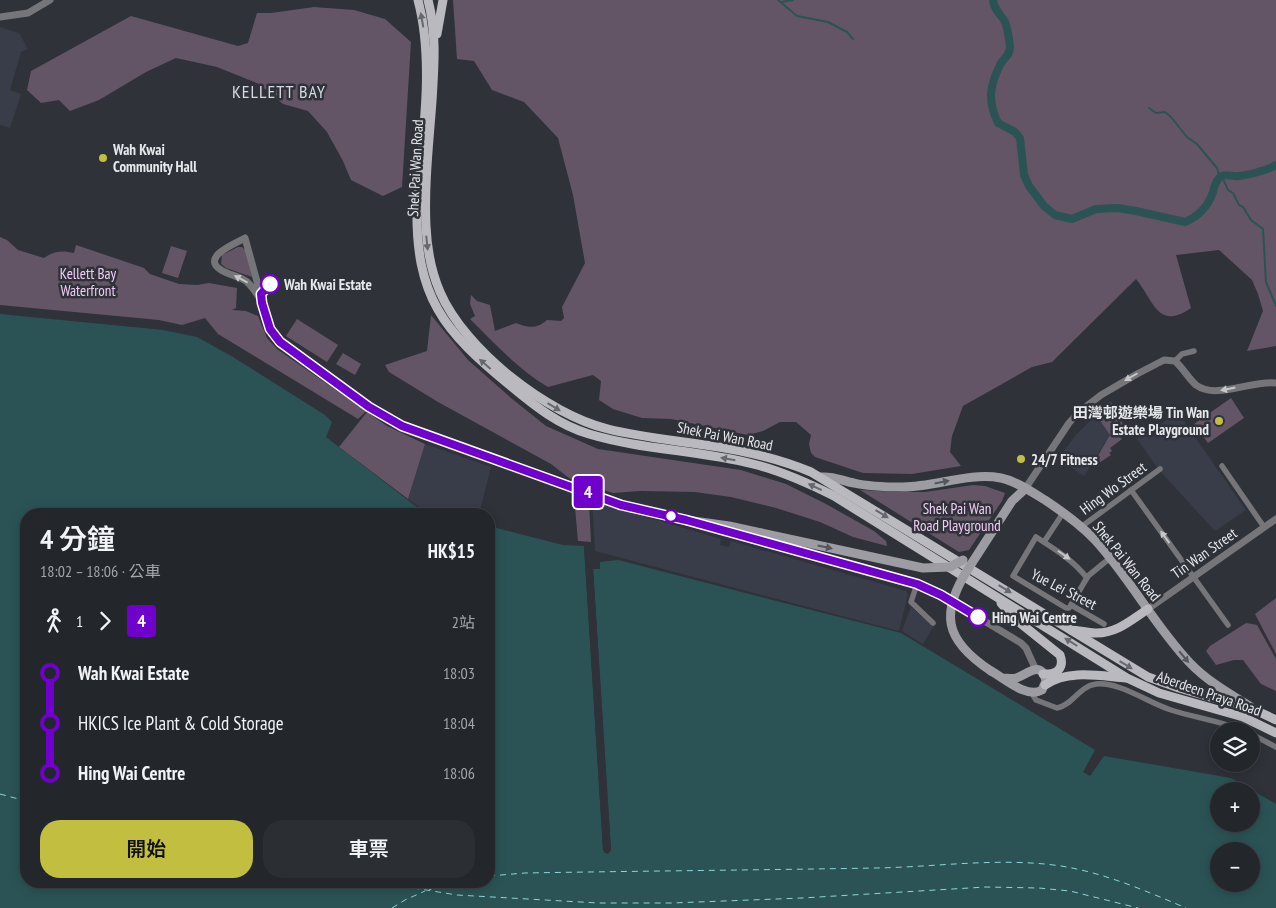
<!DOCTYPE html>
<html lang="zh-TW">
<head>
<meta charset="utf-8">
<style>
	:root { --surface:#23262b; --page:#2b2e33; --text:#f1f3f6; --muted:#a3a5a9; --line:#404347; --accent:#c1be40 }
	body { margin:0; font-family:"PT Sans Narrow","Noto Sans TC",sans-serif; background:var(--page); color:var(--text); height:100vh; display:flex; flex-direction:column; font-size:19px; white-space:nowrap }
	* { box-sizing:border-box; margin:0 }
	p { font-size:16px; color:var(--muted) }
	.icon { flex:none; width:28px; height:28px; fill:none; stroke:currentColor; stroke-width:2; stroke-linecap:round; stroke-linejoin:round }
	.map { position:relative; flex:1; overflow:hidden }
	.details { position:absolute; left:20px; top:508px; width:475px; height:380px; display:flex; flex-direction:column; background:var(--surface); border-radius:20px; box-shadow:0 2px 12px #0003,0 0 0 1px var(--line) }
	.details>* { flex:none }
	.badge { padding:0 10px; border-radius:4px; font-size:18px; line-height:32px }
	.buttons { position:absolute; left:1210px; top:722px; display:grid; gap:10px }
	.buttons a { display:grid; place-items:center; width:50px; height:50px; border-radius:50%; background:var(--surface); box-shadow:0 2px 12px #0003,0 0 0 1px var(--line); font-size:25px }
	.map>.badge { position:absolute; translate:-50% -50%; box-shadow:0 0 0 2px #fff }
	.legs { display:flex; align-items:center; gap:8px; height:55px; padding:0 20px; font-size:16px }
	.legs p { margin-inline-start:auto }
	.summary { display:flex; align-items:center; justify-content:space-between; height:85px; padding:0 20px }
	h1 { font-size:28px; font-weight:600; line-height:38px }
	.primary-button { display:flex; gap:10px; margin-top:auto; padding:10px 20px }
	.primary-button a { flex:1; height:58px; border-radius:20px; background:var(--accent); color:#111; font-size:20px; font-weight:600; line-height:58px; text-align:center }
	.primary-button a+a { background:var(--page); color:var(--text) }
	ul { padding:0 20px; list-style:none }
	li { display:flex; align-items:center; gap:18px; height:50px; font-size:19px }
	li i { display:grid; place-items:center; width:8px; height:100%; margin:0 6px; background:currentColor }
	li i::after { content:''; width:12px; height:12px; margin:-6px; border:4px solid; border-radius:50%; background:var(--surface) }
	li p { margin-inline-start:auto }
	li:first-child i { background:linear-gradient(#0000 50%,currentColor 0) }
	li:last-child i { background:linear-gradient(currentColor 50%,#0000 0) }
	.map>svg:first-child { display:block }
	.built { fill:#383d49 }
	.green { fill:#635565 }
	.water { fill:#2b5355; fill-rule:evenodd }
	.pier { fill:#2f3239 }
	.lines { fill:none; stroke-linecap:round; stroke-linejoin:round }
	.stream { stroke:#2b5355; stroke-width:2 }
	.canal { stroke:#2b5355; stroke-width:8 }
	.ferry { stroke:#8bd6da; stroke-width:1; stroke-dasharray:6 5; stroke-linecap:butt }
	.minor { stroke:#76767a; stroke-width:5.5 }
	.tertiary { stroke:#76767a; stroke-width:7 }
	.secondary { stroke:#9c9ca2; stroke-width:9 }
	.primary { stroke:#bab9c0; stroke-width:9 }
	.secondary-bridge { stroke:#9c9ca2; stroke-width:9 }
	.oneway { fill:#67686f }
	.oneway2 { fill:#c4c6ca }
	.oneway3 { fill:#55575e }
	.line-1-casing { stroke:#fff; stroke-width:11 }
	.line-1 { stroke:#7000cc; stroke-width:8 }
	.poi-dot { fill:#c1be40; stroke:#2f3239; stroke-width:2 }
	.stop-1-dot { fill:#fff; stroke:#7000cc; stroke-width:2.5 }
	.labels { text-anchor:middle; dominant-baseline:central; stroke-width:5; stroke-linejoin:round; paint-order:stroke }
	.poi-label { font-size:15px; font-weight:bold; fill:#e6e8ec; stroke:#2f3239; text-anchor:start }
	.street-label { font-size:15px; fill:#e6e8ec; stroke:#2f3239 }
	.park-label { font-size:15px; fill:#f4cbf8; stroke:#2f3239 }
	.stop-label { font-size:15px; font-weight:bold; fill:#e6e8ec; stroke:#2f3239; text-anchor:start }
	.quarter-label { font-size:18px; letter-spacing:1px; fill:#d4d9e2; stroke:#2f3239 }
</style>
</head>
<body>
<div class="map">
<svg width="1276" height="908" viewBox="0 0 1276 908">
	<rect width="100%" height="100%" fill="#2f3239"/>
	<g class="built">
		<polygon points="0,27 19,33 28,49 21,52 10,90 21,94 10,128 0,125"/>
		<polygon points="1178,413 1246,510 1215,531 1159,470 1137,439"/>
		<polygon points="1096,415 1110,435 1084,476 1058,459 1075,436"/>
		<polygon points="425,444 491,467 479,514 441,514 420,508 408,499"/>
		<polygon points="592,501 721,539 720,545 729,547 731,541 906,591 908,594 899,631 595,551"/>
		<polygon points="911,607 933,627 923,644 902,631"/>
	</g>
	<g class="green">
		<path d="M453,0H1276V346L1247,351L1263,311L1258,294L1252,280L1219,250L1176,255L1191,308C1158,331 1154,301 1136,279L1052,362L1032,367L963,406L952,436L950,452L961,466L912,474L863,473L815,457L811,453L809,444L811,435L796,422H780L763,431L748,435L671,419L642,418L613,409L599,400L601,381L593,375L548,387C519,370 494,343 470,319L475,316L470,304L471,295L477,301L490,305L495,331L516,323C528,328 537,329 547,320L561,321L564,318L562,307L585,263L573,195L558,138L524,102L492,90L474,61L457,59Z"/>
		<polygon points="314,7 354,10 385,19 411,42 402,187 383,196 351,180 343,161 327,132 308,111 283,104 259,84 217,67 176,58 146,72 99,100 70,111 59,100 41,103 27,90 31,71 131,16 238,46 248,43 257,13 271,13"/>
		<path d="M0,237L7,240L18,250L44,258C54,251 62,250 74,253L76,245L144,268L150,274L179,284L197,285L209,283L237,288L236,308L232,310L246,311L258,316L267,338L277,349L366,411L358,419L218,334L205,318L182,325L159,320L0,305Z"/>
		<polygon points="171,246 187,251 178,278 162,273"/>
		<polygon points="238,247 242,247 246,251 252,277 226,268 221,264 222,255"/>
		<polygon points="431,315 468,360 511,398 546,426 598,449 741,470 786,484 826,504 874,531 886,541 887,546 853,537 820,522 776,508 731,497 695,492 640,491 613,493 590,486 569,478 551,464 438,402 389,372 385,365 427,351"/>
		<polygon points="297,319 338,345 327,362 286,336"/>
		<polygon points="343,353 361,364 355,375 336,364"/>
		<polygon points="1231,398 1244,418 1208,443 1194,424"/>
		<polygon points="1111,402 1127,432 1120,437 1122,439 1110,448 1112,451 1109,453 1111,455 1099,463 1096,459 1110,435 1096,415 1096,411"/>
		<polygon points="367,412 387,426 425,444 408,499 339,447"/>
		<polygon points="973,485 985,486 1005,493 1002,501 969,550 959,552 860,490 897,492 925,492"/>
		<polygon points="574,496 589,501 591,542 578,541"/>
		<polygon points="1276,598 1276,654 1255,614"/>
		<polygon points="1246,623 1257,625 1276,659 1276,691 1261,684 1243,660 1234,660 1216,665 1206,651 1210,646"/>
	</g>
	<path class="water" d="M0,314L163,330L197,337L233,357L325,415L332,422L326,437L418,508L439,514H26V881H489V526L563,545L584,546L603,850L605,853L611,850L593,569H600V562L618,560L901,633L1095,750L1083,772L1090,776L1104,756L1231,778L1276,804V908H0ZM1219,791H1251V824H1219ZM1219,851H1251V884H1219Z"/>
	<polygon class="pier" points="584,546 586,546 605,849 607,851 591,569 593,567 611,850 608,854 605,853 603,850"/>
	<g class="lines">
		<g class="stream">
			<polyline points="778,0 797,16 828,22 847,32 853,39"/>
			<polyline points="781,2 793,0"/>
			<polyline points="1149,108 1156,113 1165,112 1171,117 1187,137 1197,144 1217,168 1220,177"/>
			<polyline points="1224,181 1228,190 1233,193 1239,205 1243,207 1251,220 1263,229 1266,282 1276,306"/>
		</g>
		<path class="canal" d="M993,0C994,9 999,13 1004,20C1008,27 1009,39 1010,47C1010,55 1005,57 1001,63C990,84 987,101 998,123L1015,132L1020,138L1024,175L1029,186L1044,206L1055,215L1072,219L1096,209L1118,208L1136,211L1185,222C1199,216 1208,207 1213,192C1214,187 1216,181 1220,177C1226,173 1232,177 1239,176C1248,175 1268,170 1276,165"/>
		<g class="ferry">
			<polyline points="0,794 26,801"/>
			<path d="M489,876L525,873C642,871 759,870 876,868C937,867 1000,857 1061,866C1105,873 1146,891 1186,908"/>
			<polyline points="370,881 457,895 598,903 672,903 802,898 986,887 1039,888 1070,891 1138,908"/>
			<polyline points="429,890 444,883 455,881"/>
			<polyline points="392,908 405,900 425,891"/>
		</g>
		<g class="minor">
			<polyline points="1175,361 1182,354 1194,351"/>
			<polyline points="1222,466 1264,527"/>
			<polyline points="1131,490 1228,625"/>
			<polyline points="1081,527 1160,469"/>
			<polyline points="1044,542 1063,513"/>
			<polyline points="917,584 911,602 933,623"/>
			<path d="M1071,605L1069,608H1066L1013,576L1036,537C1056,550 1073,560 1087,578"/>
			<polyline points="1071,605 1088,576 1110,558"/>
			<polyline points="1071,605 1104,624"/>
			<path d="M1031,692L1036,700L1057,708C1073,705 1079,686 1096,684C1118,681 1149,703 1171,710C1196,718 1221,721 1245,731"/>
			<polyline points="1251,734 1276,747"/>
		</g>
		<g class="tertiary">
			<polyline points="0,17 28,13 50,0"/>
			<path d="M262,303C258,295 253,287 246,281C239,276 229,275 221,270C200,257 236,243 245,238L270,329L280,342L297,355L369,407L401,426L604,499L621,505L689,521"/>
			<path d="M1025,489L1069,423L1079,412L1101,395L1137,374L1164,360L1175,361C1183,368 1188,378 1196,385C1216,400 1251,380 1276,383"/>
			<polyline points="704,525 904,579 941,595 1021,643 1026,648 1036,670"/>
			<polyline points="1148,609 1276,519"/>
		</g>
		<g class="secondary">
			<path d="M821,477C835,476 842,481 854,483C870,487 887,487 903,487C936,487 968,472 1001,478C1016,481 1032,492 1045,500C1063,512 1080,524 1095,540C1130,578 1154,625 1190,663C1207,681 1230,694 1251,707"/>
			<polyline points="686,520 729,526 761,533"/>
			<polyline points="970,566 1012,501 1025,489"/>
			<path d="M991,671C1004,678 1027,699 1042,690L1046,681C1041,659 1027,675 1016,678C1012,679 1007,678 1003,678"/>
		</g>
		<g class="primary">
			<path d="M418,0C435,63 422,140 417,205C415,297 443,331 512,387C536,407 559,425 589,434C642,450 699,450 753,464C782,471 808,483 834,496L1127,678L1159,693L1243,717L1276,733"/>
			<path d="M428,0C437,34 434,67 432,101C429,142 424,185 426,226C427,249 431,271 440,292C465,350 547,414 608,429C640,437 673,440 705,445C742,450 777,458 811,472L1148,677L1179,688L1255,710L1276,720"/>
			<polyline points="437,34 443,0"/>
			<path d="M1001,603L1014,618L1060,655C1065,669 1056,675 1043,674"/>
			<path d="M1071,630C1079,630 1087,633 1095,633C1116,634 1131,620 1148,609"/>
			<path d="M1045,685C1068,669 1100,676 1126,678"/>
		</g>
		<g class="secondary-bridge">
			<polyline points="761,533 923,568 950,567 963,560"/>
			<path d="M970,566C939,613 944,640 991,671"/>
		</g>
	</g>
	<defs><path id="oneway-solid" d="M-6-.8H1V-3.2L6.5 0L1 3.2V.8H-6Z" transform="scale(1.25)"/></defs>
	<g class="oneway">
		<use href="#oneway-solid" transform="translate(422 20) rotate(-100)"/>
		<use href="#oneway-solid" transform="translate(427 243) rotate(84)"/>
		<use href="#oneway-solid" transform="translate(485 364) rotate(-139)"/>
		<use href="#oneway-solid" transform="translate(554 407) rotate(31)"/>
		<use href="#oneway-solid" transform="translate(728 459) rotate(-170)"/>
		<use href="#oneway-solid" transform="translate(815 487) rotate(-155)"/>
		<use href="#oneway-solid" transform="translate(882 514) rotate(31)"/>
		<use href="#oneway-solid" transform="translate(1005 589) rotate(31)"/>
		<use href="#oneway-solid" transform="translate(1071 642) rotate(-148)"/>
		<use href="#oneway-solid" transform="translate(1126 665) rotate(31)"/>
	</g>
	<g class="oneway2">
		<use href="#oneway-solid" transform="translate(241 279) rotate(-152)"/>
		<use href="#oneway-solid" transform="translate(1131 377) rotate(150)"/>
		<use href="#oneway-solid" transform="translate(1228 389) rotate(169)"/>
		<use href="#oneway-solid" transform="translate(1165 537) rotate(-126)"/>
		<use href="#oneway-solid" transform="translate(1064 555) rotate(35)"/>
	</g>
	<g class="oneway3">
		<use href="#oneway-solid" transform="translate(942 482) rotate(-11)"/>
		<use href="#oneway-solid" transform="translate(825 547) rotate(12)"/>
		<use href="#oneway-solid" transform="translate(1184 657) rotate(50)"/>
	</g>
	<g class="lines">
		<g class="line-1-casing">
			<polyline id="line-1" points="270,284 261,294 262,303 270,329 280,342 369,407 402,426 621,505 686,520 917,584 941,595 978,617"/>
		</g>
		<use href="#line-1" class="line-1"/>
	</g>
	<g class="poi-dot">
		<circle cx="103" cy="158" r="5"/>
		<circle cx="1219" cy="421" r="5"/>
		<circle cx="1021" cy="459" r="5"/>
	</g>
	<g class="stop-1-dot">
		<circle cx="270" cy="284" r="9"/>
		<circle cx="671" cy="516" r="6"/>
		<circle cx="978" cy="617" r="9"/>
	</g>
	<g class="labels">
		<g class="poi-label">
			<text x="113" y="149">Wah Kwai<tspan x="113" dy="17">Community Hall</tspan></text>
			<text x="1209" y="412" text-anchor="end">田灣邨遊樂場 Tin Wan<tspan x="1209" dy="17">Estate Playground</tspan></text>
			<text x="1031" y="459">24/7 Fitness</text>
		</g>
		<g class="street-label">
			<text transform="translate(415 168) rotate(-87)">Shek Pai Wan Road</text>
			<text transform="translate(725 436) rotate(11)">Shek Pai Wan Road</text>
			<text transform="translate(1113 488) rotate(-36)">Hing Wo Street</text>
			<text transform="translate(1204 553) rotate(-35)">Tin Wan Street</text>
			<text transform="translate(1127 561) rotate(51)">Shek Pai Wan Road</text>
			<text transform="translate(1064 589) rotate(27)">Yue Lei Street</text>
			<text transform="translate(1209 693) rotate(19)">Aberdeen Praya Road</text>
		</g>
		<g class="park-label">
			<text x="88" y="273">Kellett Bay<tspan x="88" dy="17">Waterfront</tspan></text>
			<text x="957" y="508">Shek Pai Wan<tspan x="957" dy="17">Road Playground</tspan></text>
		</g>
		<g class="stop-label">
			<text x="284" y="284">Wah Kwai Estate</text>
			<text x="992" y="617">Hing Wai Centre</text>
		</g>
		<g class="quarter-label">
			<text x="279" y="91">KELLETT BAY</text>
		</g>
	</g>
</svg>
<div class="buttons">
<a><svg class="icon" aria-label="layers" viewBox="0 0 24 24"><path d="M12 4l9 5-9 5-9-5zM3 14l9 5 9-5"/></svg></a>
<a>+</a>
<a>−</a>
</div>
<b class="badge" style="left:588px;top:492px;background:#7000cc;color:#fff">4</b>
<section class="details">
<div class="summary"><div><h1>4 分鐘</h1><p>18:02 – 18:06 · 公車</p></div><b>HK$15</b></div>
<div class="legs"><svg class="icon" aria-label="walk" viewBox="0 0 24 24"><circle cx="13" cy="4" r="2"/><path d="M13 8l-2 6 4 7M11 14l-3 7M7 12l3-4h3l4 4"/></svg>1<svg class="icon" aria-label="forward" viewBox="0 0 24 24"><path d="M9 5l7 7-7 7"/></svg><b class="badge" style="background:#7000cc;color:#fff">4</b><p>2站</p></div>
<ul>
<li><i style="color:#7000cc"></i><b>Wah Kwai Estate</b><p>18:03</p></li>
<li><i style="color:#7000cc"></i><span>HKICS Ice Plant &amp; Cold Storage</span><p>18:04</p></li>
<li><i style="color:#7000cc"></i><b>Hing Wai Centre</b><p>18:06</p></li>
</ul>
<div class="primary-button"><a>開始</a><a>車票</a></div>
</section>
</div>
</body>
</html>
